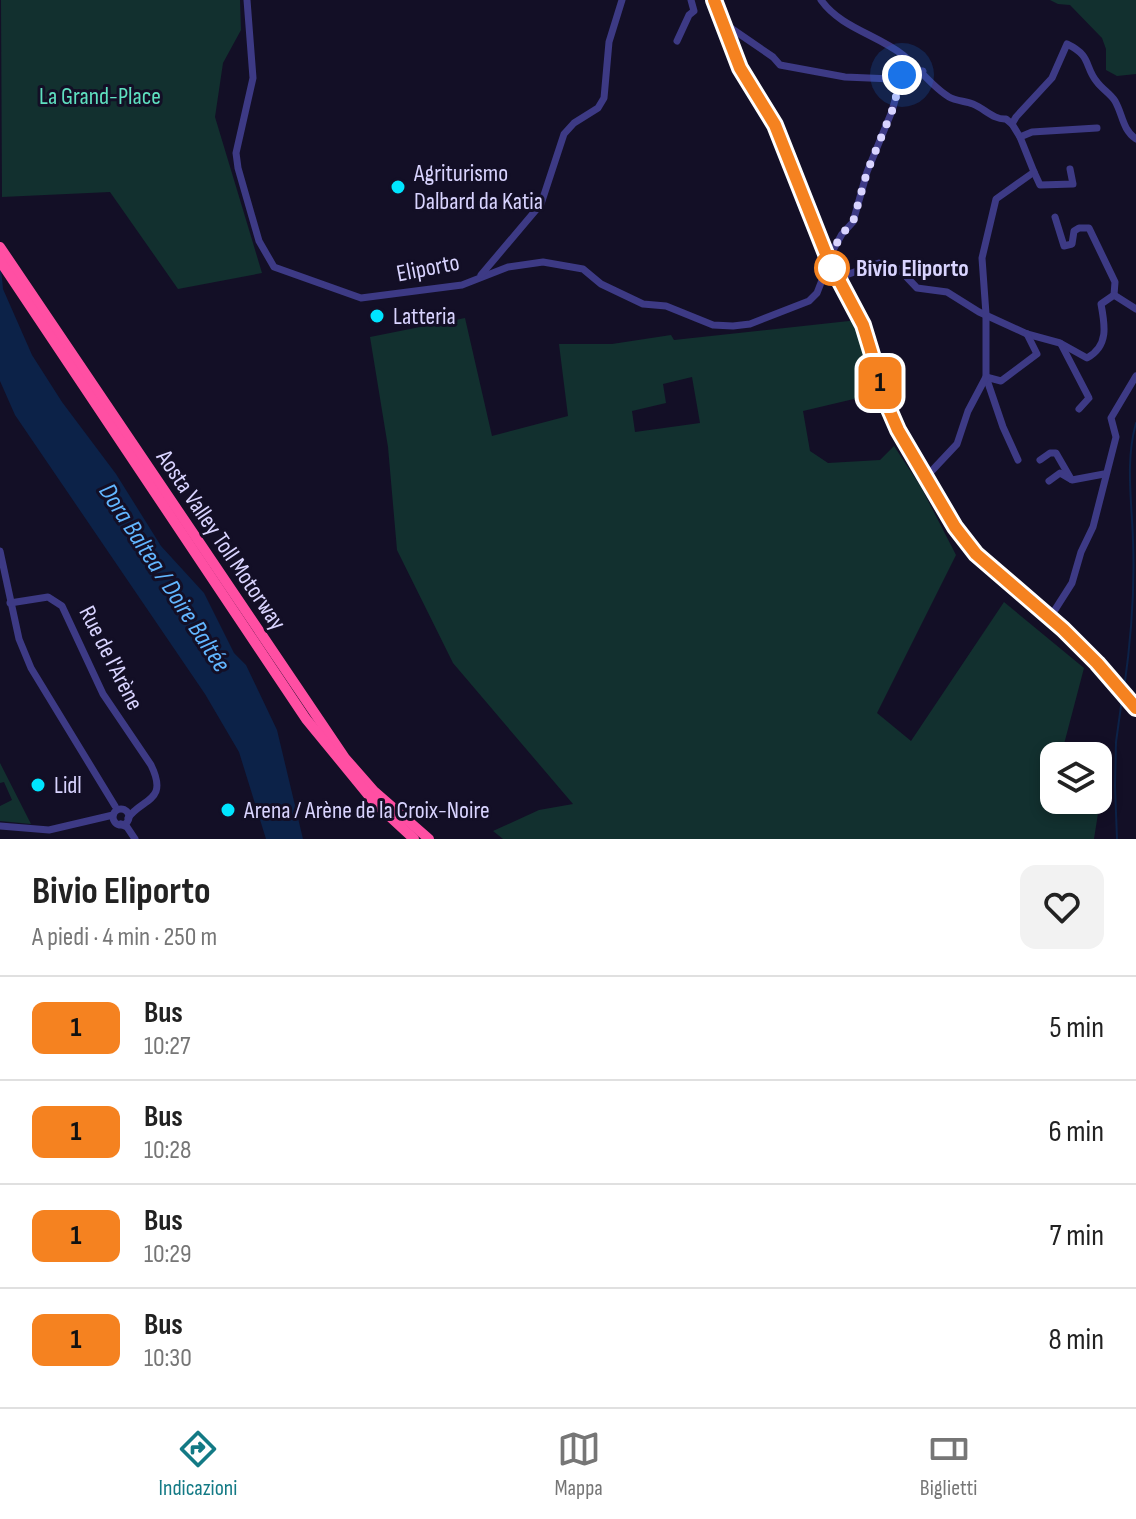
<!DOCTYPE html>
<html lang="it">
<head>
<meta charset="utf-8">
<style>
	:root { --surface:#fff; --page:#f2f2f2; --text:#222; --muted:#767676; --line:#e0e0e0; --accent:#137a85 }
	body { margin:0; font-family:"Sofia Sans Condensed",sans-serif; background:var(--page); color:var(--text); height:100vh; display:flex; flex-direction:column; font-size:30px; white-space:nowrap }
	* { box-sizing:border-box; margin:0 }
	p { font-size:26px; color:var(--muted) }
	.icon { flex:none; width:44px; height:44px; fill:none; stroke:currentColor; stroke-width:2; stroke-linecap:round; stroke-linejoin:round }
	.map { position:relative; height:839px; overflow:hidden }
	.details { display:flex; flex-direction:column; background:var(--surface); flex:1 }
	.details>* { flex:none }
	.badge { padding:0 16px; border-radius:12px; font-size:28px; line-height:52px }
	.tools { position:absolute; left:1040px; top:742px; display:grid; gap:16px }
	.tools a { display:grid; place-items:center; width:72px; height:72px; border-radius:16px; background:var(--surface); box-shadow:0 4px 12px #0003; font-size:40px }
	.you { position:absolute; width:40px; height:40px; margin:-20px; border:6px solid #fff; border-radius:50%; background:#1a73e8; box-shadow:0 0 0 12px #1a73e833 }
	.map>.badge { position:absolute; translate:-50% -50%; box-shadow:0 0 0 4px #fff }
	.round { display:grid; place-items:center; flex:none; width:84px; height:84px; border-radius:16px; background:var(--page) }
	.head { display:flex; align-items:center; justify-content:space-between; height:136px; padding:0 32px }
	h1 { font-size:38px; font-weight:700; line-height:60px }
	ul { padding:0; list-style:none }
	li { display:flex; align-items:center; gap:24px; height:104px; padding:0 32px; border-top:2px solid var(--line) }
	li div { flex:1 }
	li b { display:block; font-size:30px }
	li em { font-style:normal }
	li .badge { min-width:88px; font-weight:700; text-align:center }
	.dock { display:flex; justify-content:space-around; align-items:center; height:112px; border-top:2px solid var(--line); background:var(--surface); font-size:22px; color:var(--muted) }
	.dock a { display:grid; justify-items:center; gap:4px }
	.dock .current { color:var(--accent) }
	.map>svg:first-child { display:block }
	.green { fill:#12302f; fill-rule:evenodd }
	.water { fill:#0c2248 }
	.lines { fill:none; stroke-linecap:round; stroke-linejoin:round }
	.stream { stroke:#0c2248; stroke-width:2 }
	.minor { stroke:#3d3a85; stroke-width:7 }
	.major { stroke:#c25bff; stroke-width:8 }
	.highway { stroke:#ff4fa3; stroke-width:10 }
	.line-casing { stroke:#fff; stroke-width:18 }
	.line { stroke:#f58220; stroke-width:12 }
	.walk { stroke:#d9d4ff; stroke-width:8; stroke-dasharray:0 14.4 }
	.poi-dot { fill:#00e5ff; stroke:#130f26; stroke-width:3 }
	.stop-dot { fill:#fff; stroke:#f58220; stroke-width:4 }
	.labels { text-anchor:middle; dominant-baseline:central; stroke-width:6; stroke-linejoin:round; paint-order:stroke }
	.park-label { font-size:24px; fill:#5fe0c0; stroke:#130f26 }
	.poi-label { font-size:24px; fill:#d9d4ff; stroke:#130f26; text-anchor:start }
	.street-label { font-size:24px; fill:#d9d4ff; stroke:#130f26 }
	.stop-label { font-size:24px; font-weight:bold; fill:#d9d4ff; stroke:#130f26; text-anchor:start }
	.water-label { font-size:26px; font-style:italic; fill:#62b6ff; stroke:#130f26 }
</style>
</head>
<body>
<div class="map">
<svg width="1136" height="839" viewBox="0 0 1136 839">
	<rect width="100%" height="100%" fill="#130f26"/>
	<g class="green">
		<polygon points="1,0 240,0 241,30 223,63 215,117 262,273 178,289 110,192 2,197"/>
		<polygon points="1050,0 1136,0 1136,74 1117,76 1106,70 1106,49 1102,38 1070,5 1058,4"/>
		<path d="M465,318L492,436L568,416L559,344H612L671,335L674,340L858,320L875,394L803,411L810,451L828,463L880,460L894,446L921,487L956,555L877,713L911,741L1004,602L1084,668L1063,748L1086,756H1054V800H1098V760L1106,762L1094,839H503L493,831L539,810L573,804L453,663L397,550L388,447L370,337ZM692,377L700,423L635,432L632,411L666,403L663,384Z"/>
		<polygon points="0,763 31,824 0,821 0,806 12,800 4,782 0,783"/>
	</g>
	<polygon class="water" points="0,257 3,289 32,355 62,402 116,474 161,546 204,593 234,653 246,665 277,730 303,839 266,839 239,752 205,694 15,415 0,381"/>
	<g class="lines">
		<g class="stream">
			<path d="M1124,689C1131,640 1135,591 1133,541C1132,502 1125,462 1136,423"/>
			<polyline points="1117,839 1115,786 1116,742 1122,699"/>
		</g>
		<g class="minor">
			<polyline points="247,0 253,78 236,153 238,168 259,241 274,267 361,298 462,285 508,267 543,262 583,269 601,284 643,304 666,306 713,325 733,326 750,324 809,301 817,293 824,275 832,268"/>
			<path d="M821,0C841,28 876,34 903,55C919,68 932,87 949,97C956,101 965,101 973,104C985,109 994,120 1006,119L1012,124"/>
			<polyline points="722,22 773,57 780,65 845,77 892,79 923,71"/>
			<polyline points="677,41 689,15 694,11 691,0"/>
			<path d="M1020,137L1012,124L1016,117L1052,78L1067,44C1092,56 1084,66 1097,82C1102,89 1111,94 1115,101C1123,115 1122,129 1136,139"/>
			<polyline points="1034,172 1040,185 1073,184 1070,169"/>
			<polyline points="1055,217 1064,246 1072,244 1074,231 1079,228 1089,228 1115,282 1114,295"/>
			<polyline points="828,259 842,234 853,222 867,172 892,111 902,75"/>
			<polyline points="481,275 541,204 564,134 574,123 598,108 604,98 609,42 622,0"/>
			<path d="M838,278L879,263L899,269L917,288L947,292L979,312L1027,334L1060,343L1087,358C1109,346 1105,325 1101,304L1114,295L1136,309"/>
			<polyline points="1061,344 1089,398 1079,409"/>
			<polyline points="1018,460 1003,427 986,377 1001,381 1037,354 1027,334"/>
			<polyline points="1040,460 1050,453 1056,453 1071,479"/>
			<polyline points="926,477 957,444 968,411 986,377 986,314 982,258 996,199 1034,172 1020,137 1032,132 1097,128"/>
			<polyline points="1049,481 1060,473 1072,480 1104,474"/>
			<polyline points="0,551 19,639 31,668 115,806"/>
			<path d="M10,603L48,597L62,606L103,694L151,765C169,802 142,798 128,818"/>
			<polyline points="1051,616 1072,583 1081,552 1093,527 1116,437 1111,418 1136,376"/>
			<circle cx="121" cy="817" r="8"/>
			<polyline points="121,824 127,827 135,839"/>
			<polyline points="0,826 49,830 113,815"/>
		</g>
		<polyline class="major" points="714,0 740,68 775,125 828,259 863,325 888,407 898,430 955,527 976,554 1039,606 1076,641 1136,708"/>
		<g class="highway">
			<polyline points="0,247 345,758 374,791 429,839"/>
			<polyline points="0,261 306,719 374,802 414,839"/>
		</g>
	</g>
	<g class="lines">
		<g class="line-casing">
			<polyline id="line" points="714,0 740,68 775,125 828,259 863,325 888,407 898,430 955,527 976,554 1063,629 1097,663 1136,708"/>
		</g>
		<use href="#line" class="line"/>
		<polyline class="walk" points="832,268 828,259 842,234 853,222 867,172 892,111 902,75"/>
	</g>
	<g class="poi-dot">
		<circle cx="398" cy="187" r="8"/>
		<circle cx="377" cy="316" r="8"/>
		<circle cx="38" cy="785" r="8"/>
		<circle cx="228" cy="810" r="8"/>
	</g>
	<circle class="stop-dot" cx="832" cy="268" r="16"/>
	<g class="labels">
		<g class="park-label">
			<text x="100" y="96">La Grand-Place</text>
		</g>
		<g class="poi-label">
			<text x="414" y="173">Agriturismo<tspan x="414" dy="28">Dalbard da Katia</tspan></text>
			<text x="393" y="316">Latteria</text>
			<text x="54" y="785">Lidl</text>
			<text x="244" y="810">Arena / Arène de la Croix-Noire</text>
		</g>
		<g class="street-label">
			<text transform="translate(428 268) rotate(-11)">Eliporto</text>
			<text transform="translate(221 540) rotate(56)">Aosta Valley Toll Motorway</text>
			<text transform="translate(111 658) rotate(63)">Rue de l'Arène</text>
		</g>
		<g class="stop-label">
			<text x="856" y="268">Bivio Eliporto</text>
		</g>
		<g class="water-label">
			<text transform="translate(164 578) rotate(57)">Dora Baltea / Doire Baltée</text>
		</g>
	</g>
</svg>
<div class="tools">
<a><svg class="icon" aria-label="layers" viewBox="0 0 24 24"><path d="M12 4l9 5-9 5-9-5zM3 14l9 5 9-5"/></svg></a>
</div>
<div class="you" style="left:902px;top:75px"></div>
<b class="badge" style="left:880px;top:383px;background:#f58220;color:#111">1</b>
</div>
<section class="details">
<div class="head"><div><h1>Bivio Eliporto</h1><p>A piedi · 4 min · 250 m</p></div><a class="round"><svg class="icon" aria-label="heart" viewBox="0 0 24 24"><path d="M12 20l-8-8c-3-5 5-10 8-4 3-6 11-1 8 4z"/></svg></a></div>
<ul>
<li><span class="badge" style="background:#f58220;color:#111">1</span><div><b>Bus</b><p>10:27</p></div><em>5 min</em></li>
<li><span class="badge" style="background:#f58220;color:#111">1</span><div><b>Bus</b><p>10:28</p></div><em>6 min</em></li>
<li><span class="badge" style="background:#f58220;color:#111">1</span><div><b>Bus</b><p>10:29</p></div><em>7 min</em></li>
<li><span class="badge" style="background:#f58220;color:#111">1</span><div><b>Bus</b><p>10:30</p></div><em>8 min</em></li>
</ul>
</section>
<nav class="dock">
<a class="current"><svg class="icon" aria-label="directions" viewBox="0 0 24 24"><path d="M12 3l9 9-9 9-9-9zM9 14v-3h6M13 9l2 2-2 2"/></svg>Indicazioni</a>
<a><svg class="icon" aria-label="map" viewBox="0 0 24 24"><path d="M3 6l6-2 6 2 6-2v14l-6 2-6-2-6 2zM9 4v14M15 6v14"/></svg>Mappa</a>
<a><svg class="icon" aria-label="tickets" viewBox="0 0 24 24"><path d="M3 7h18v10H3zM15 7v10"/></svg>Biglietti</a>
</nav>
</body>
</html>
